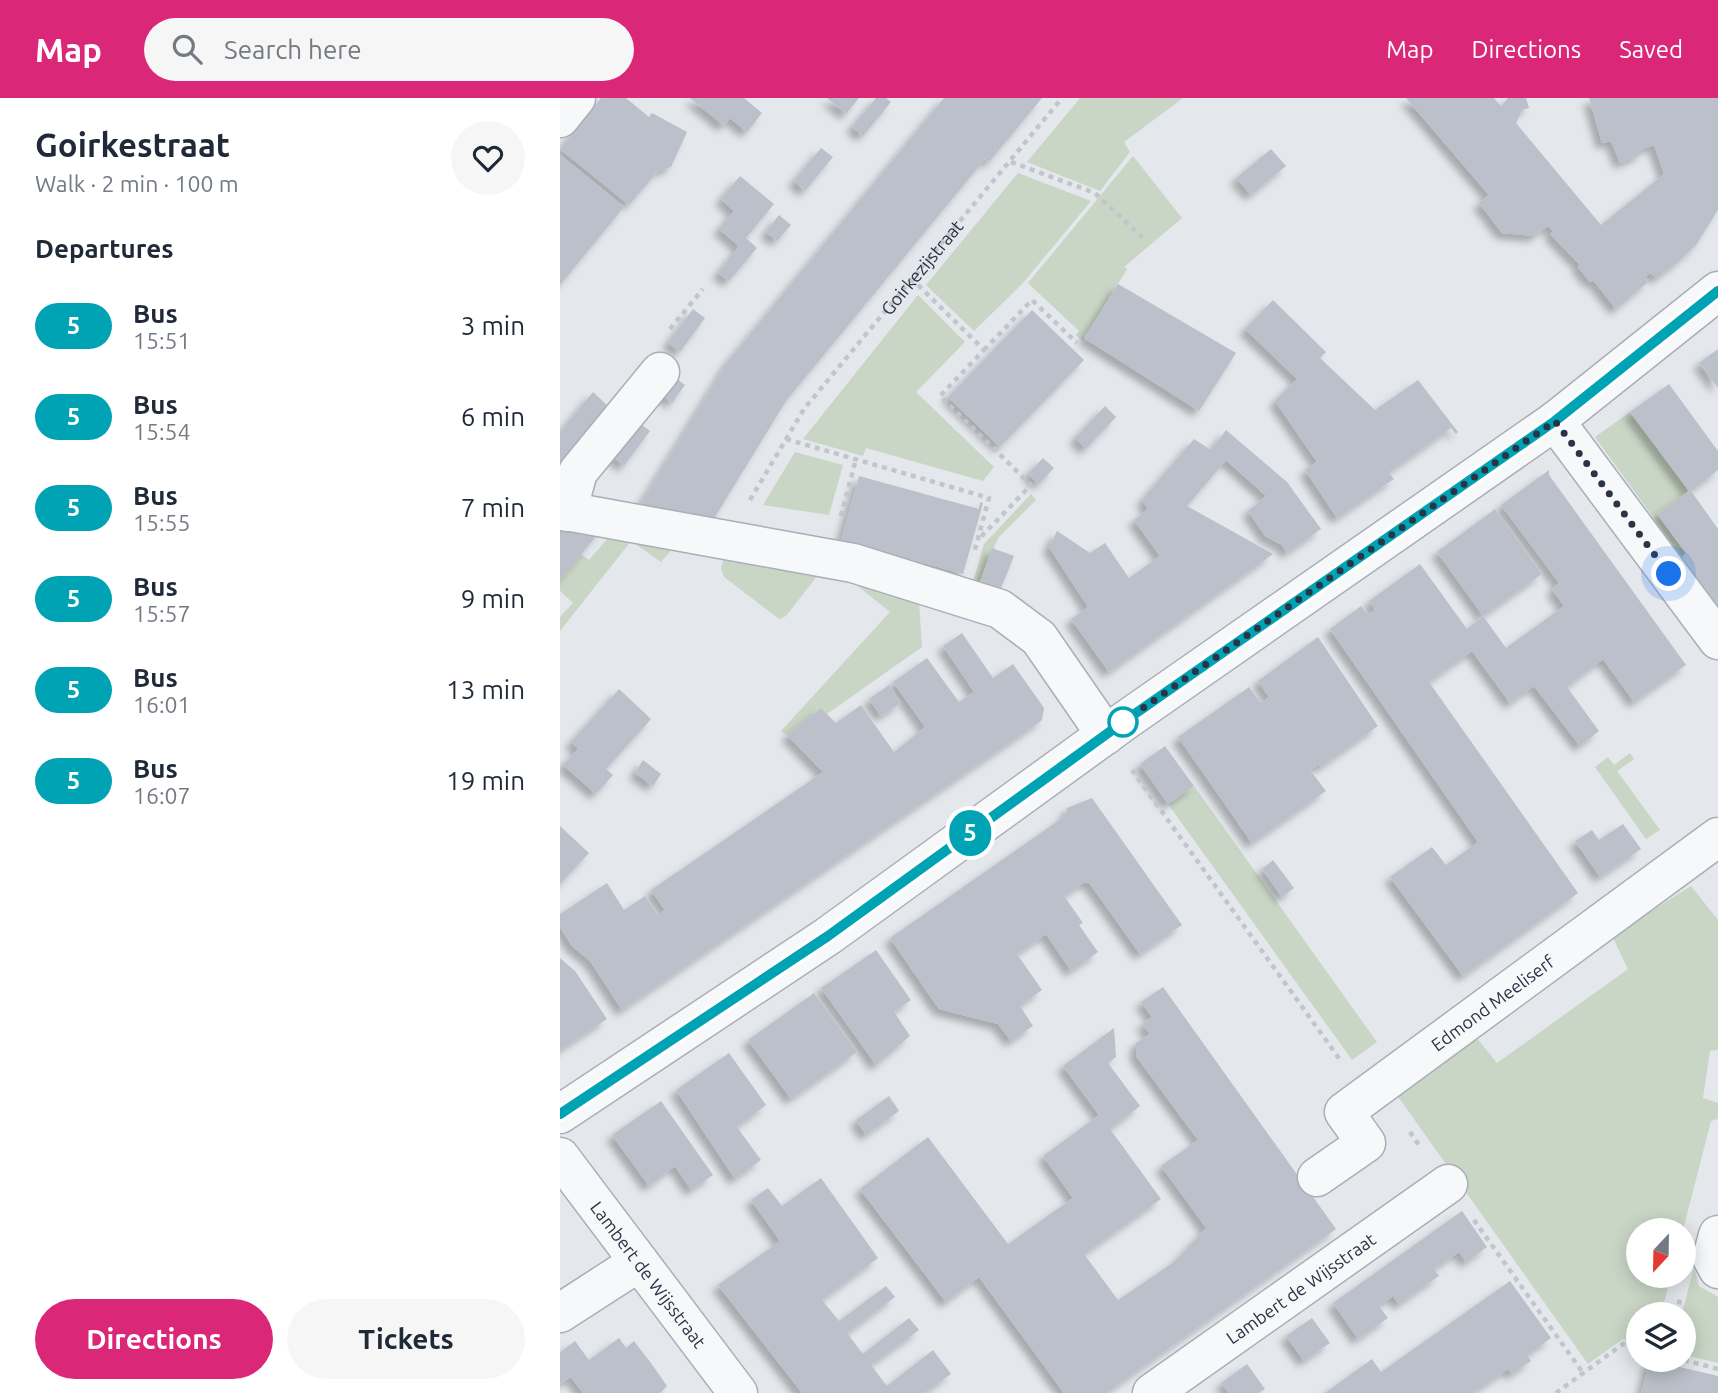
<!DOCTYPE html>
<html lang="en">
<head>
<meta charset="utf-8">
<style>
	:root { --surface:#fff; --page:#f6f6f7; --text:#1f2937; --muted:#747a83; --accent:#db2777 }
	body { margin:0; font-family:Ubuntu,sans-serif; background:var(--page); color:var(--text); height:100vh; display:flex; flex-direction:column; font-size:26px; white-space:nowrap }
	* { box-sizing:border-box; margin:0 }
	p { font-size:23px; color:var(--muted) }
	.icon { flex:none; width:38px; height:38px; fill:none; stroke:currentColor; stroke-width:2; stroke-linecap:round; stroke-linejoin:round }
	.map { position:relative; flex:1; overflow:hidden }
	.side { display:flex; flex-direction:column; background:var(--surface); width:560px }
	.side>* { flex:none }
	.badge { padding:0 14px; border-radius:23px; font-size:24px; line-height:46px }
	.needle { width:46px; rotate:202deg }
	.tools { position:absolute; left:1066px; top:1120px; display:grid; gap:14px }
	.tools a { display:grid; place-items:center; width:70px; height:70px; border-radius:50%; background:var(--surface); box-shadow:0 4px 18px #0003; font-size:35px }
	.you { position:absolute; width:35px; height:35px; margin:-18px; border:5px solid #fff; border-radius:50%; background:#1a73e8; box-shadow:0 0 0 10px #1a73e833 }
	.map>.badge { position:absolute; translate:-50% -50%; box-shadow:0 0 0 4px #fff }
	h2 { padding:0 35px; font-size:26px; line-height:63px }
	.round { display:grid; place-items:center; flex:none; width:74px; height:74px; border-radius:37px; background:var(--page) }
	.overview { display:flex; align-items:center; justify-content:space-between; height:119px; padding:0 35px }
	h1 { font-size:33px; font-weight:600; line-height:52px }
	.primary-button { display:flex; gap:14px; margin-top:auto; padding:14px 35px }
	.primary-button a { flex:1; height:80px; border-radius:42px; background:var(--accent); color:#fff; font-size:28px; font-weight:600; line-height:80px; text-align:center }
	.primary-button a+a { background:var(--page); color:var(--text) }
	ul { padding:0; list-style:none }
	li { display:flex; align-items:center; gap:21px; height:91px; padding:0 35px }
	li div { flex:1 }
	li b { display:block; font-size:26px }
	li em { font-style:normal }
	li .badge { min-width:77px; font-weight:700; text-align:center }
	header { display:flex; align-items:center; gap:42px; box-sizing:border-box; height:98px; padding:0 35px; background:var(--accent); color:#fff }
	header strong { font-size:33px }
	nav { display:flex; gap:38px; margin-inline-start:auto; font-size:24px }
	.search { width:490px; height:63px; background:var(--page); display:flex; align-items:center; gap:18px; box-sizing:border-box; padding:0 24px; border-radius:38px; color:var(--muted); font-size:26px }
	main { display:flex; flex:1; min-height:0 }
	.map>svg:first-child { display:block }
	.green { fill:#c9d6c5 }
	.building { fill:#bbc0ca; filter:url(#shadow) }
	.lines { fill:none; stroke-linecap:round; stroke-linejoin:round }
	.minor-casing { stroke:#a9aeb7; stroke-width:41 }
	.path { stroke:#c2c5cb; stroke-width:4.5; stroke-dasharray:5 5; stroke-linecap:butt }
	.minor { stroke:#f7f8fa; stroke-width:38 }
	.line-casing { stroke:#fff; stroke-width:16 }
	.line { stroke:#00a3b4; stroke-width:10 }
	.walk { stroke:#2b3445; stroke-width:7; stroke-dasharray:0 12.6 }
	.stop-dot { fill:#fff; stroke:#00a3b4; stroke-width:3.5 }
	.labels { text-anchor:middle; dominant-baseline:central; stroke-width:5; stroke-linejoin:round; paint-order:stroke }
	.street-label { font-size:18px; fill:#2b3445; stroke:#f4f6f9 }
</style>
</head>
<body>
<header>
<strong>Map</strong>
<div class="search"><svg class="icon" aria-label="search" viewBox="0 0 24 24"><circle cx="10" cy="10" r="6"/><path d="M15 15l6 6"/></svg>Search here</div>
<nav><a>Map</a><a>Directions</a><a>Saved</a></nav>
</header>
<main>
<section class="side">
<div class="overview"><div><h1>Goirkestraat</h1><p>Walk · 2 min · 100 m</p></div><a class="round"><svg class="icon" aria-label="heart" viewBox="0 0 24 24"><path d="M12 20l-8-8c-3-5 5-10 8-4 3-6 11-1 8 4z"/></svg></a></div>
<h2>Departures</h2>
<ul>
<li><span class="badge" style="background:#00a3b4;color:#fff">5</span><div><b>Bus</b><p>15:51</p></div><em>3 min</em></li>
<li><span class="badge" style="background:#00a3b4;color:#fff">5</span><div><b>Bus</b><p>15:54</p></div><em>6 min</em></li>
<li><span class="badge" style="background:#00a3b4;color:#fff">5</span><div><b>Bus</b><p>15:55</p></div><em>7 min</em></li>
<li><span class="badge" style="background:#00a3b4;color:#fff">5</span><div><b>Bus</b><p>15:57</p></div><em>9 min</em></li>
<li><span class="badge" style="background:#00a3b4;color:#fff">5</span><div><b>Bus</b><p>16:01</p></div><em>13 min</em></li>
<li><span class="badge" style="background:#00a3b4;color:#fff">5</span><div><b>Bus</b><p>16:07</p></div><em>19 min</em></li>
</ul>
<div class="primary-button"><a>Directions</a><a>Tickets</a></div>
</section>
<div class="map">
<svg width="1158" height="1295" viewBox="0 0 1158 1295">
	<defs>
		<filter id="shadow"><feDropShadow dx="-6" dy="6" stdDeviation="3.5" flood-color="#0004"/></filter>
	</defs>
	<rect width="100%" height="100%" fill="#e4e7ec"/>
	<g class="green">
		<polygon points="520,0 623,0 564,44 570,54 540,93 467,64"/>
		<polygon points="573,58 622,120 564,169 567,171 523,243 516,237 519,233 468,185"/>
		<polygon points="458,75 531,103 463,185 414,233 366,187"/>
		<polygon points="358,197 405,244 356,294 434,369 423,383 306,350 303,358 243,341"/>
		<polygon points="1070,314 1129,393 1097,416 1126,455 1122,459 1035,339"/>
		<polygon points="235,354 283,367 269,417 203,407"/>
		<polygon points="471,396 476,402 438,440 420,484 414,481 424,446"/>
		<polygon points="54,433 114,449 101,464 71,443 0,533 0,519 13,505 0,493 0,482 21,456 29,462"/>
		<polygon points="165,455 261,473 226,518 219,521 164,479 161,470"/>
		<polygon points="294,485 359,505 362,549 267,616 261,610 227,637 221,633 330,514"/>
		<polygon points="1070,655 1074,661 1057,673 1100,732 1086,741 1035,669 1048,659 1054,667"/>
		<polygon points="634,688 817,944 795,960 792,962 608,706"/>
		<polygon points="1131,788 1158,822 1158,952 1150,953 1143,1000 1158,1005 1158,1021 1151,1023 1123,1132 1078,1132 1078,1178 1111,1178 1101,1216 1078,1216 1078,1245 1063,1241 1028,1266 834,993 916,939 937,965 1068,871 1052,838"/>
		<polygon points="1134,1169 1139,1188 1158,1199 1158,1265 1124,1257 1122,1216"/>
	</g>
	<g class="building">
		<polygon points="41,0 66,0 89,19 92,15 127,34 111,69 98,73 69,107 0,51"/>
		<polygon points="130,0 184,0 202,15 187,34 170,20 164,28"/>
		<polygon points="267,0 299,0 286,16"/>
		<polygon points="316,0 326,0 331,4 303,38 292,29"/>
		<polygon points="384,0 482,0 429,64 425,61 226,303 152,424 77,412 169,262"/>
		<polygon points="846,0 934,0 941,8 948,0 966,0 969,10 962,12 956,25 1041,127 1104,76 1094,47 1080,52 1082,56 1060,65 1051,43 1042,45 1029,0 1158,0 1158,112 1136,147 1118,164 1097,180 1090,175 1085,179 1088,184 1056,211 1033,182 1030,184 1018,169 1020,167 990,136 993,133 988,128 974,138 942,135 919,105 929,97"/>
		<polygon points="261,50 273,59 245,93 234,83"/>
		<polygon points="711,51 726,68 691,97 676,80"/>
		<polygon points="0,57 64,109 0,187"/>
		<polygon points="180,78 214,106 186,140 197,150 169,183 158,175 179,148 159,131 174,113 161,101"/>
		<polygon points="219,117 231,127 217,143 206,134"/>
		<polygon points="558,186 676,255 639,313 524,240"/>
		<polygon points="713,202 766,254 760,260 815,312 858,282 898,334 896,336 891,330 839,367 829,375 834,381 777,420 745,372 757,364 715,303 737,281 685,231"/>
		<polygon points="133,211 145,220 120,254 108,245"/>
		<polygon points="472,212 524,262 440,349 388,299"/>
		<polygon points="1158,251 1158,290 1139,265"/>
		<polygon points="113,278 125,287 112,305 100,295"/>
		<polygon points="1109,286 1158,353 1158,372 1131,393 1158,431 1158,508 1122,459 1126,455 1097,416 1129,393 1070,314"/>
		<polygon points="33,294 48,308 0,366 0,334"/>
		<polygon points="545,308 556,319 526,351 515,340"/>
		<polygon points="78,324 90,333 64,368 52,358"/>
		<polygon points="666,332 727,384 761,431 727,455 722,447 705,438 688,413 706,398 666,362 627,408 713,456 549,574 511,521 528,509 489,449 497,433 530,455 545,445 569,480 600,458 574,422 588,411 582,402 634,341 651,352"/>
		<polygon points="483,360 494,370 479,386 468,376"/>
		<polygon points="989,372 989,377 1126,567 1074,604 1043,561 1007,589 1039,633 1020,648 974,588 950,605 912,553 869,584 1018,795 903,878 830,779 872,749 886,767 918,744 770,531 801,508 808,517 815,512 809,503 860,466 907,531 923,518 946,550 1004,508 992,491 999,485 941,407"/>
		<polygon points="299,378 419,411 420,404 423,405 403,476 281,442"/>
		<polygon points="935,411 982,476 923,518 877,454"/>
		<polygon points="0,424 42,431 0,482"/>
		<polygon points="432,450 454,458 441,490 420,484"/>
		<polygon points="402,535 433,580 453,566 484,610 482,622 62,912 30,863 12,848 0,829 0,816 47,785 64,812 85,798 98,817 105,812 91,792 263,674 227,637 261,610 276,625 301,607 334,654 365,629 333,584 367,560 399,604 414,594 383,548"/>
		<polygon points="758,539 818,628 761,669 759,666 750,672 766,693 692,745 618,639 689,589 701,605 709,599 698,583"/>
		<polygon points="329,587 341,605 321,618 309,601"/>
		<polygon points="59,591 91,621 46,671 53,677 36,696 3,667 18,651 11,644"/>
		<polygon points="605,648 634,688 608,706 580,666"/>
		<polygon points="83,662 101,676 93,688 75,675"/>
		<polygon points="532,700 622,827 580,856 530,786 525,784 504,798 523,825 519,827 538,854 511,873 486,836 457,856 482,892 460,908 473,928 451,943 438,926 379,911 330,840 505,718 507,710"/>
		<polygon points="1063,726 1081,751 1040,779 1015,743 1032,732 1039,742"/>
		<polygon points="0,728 29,755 0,786"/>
		<polygon points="713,762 734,790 722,799 702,771"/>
		<polygon points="316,852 351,902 334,914 350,938 316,967 261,890"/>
		<polygon points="0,860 15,873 47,921 0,952"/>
		<polygon points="603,889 776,1131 546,1295 504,1295 419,1179 386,1204 300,1091 368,1039 448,1146 513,1100 483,1058 539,1017 503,968 554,930 556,959 548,965 580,1008 550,1031 601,1101 524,1156 558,1202 614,1164 646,1130 601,1068 638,1042 576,958 576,945 590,936 582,926 592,919 581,904"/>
		<polygon points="254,895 297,954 231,1001 188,942"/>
		<polygon points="169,955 206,1007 177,1029 201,1062 175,1081 116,992"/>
		<polygon points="329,998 339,1013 306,1037 296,1022"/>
		<polygon points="101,1003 153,1077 131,1092 115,1068 89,1088 52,1037"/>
		<polygon points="261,1080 318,1160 262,1202 279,1223 326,1188 335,1199 287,1235 303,1256 349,1220 359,1232 311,1267 327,1288 373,1252 391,1276 364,1295 242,1295 158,1187 220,1143 191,1102 208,1090 222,1108"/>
		<polygon points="902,1113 927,1149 906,1164 899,1154 874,1171 879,1178 839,1206 833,1198 819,1208 828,1220 798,1241 773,1205"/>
		<polygon points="950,1183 991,1240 967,1257 971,1263 952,1276 948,1271 913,1295 765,1295 812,1261 821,1274"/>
		<polygon points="752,1220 770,1245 744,1263 726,1238"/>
		<polygon points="59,1240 66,1250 74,1243 91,1265 107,1288 100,1295 23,1295 11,1279 0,1286 0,1254 15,1243 29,1262"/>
		<polygon points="1090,1262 1158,1278 1158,1295 1081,1295"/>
		<polygon points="687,1266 705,1291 699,1295 669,1295 661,1285"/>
	</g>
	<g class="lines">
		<g class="minor-casing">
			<g id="minor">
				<polyline points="0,20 16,0"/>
				<polyline points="995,323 1158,542"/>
				<polyline points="0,412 293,465 440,511 479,540 546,637"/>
				<polyline points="7,414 18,374 100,274"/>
				<polyline points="0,1016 268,838 566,622 995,323 1158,193"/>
				<path id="s2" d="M0,1059L178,1295"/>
				<path id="s3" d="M757,1079L806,1045L784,1014L1158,739"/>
				<polyline points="1158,1137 1152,1160 1158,1171"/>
				<polyline points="0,1215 79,1164"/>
				<path id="s4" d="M592,1295L888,1086"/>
			</g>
		</g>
		<g class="path">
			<polyline points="451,64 535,95 586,143"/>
			<polyline points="351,180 424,252 380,298 471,387 418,442"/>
			<polyline points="110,231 143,191"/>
			<polyline points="424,252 472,202 517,245"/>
			<polyline points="226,341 429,400 414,455"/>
			<path id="s1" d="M190,402L244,311L502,0"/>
			<polyline points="281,418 296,361"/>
			<polyline points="572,672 781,963"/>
			<polyline points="850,1034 861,1050"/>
			<polyline points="914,1122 1023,1275"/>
			<polyline points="1116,1216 1121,1198"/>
			<polyline points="1124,1262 1158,1271"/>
			<polyline points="996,1295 1063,1246 1078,1250"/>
		</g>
		<use href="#minor" class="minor"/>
	</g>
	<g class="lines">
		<g class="line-casing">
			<polyline id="line" points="0,1016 268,838 566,622 995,323 1158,193"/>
		</g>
		<use href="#line" class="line"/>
		<polyline class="walk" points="563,624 995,323 1109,476"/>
	</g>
	<circle class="stop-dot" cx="563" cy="624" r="14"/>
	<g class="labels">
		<g class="street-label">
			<text stroke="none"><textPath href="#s1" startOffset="290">Goirkezijstraat</textPath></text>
			<text stroke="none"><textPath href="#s3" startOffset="282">Edmond Meeliserf</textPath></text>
			<text stroke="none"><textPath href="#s2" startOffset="147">Lambert de Wijsstraat</textPath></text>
			<text stroke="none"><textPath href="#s4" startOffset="182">Lambert de Wijsstraat</textPath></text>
		</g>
	</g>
</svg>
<div class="tools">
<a><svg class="needle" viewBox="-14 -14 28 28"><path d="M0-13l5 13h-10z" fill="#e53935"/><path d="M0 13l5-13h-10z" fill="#747a83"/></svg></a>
<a><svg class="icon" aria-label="layers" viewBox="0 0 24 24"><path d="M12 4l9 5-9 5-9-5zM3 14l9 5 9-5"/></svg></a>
</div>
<div class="you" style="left:1109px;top:476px"></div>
<b class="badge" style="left:410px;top:735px;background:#00a3b4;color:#fff">5</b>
</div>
</main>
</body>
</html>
